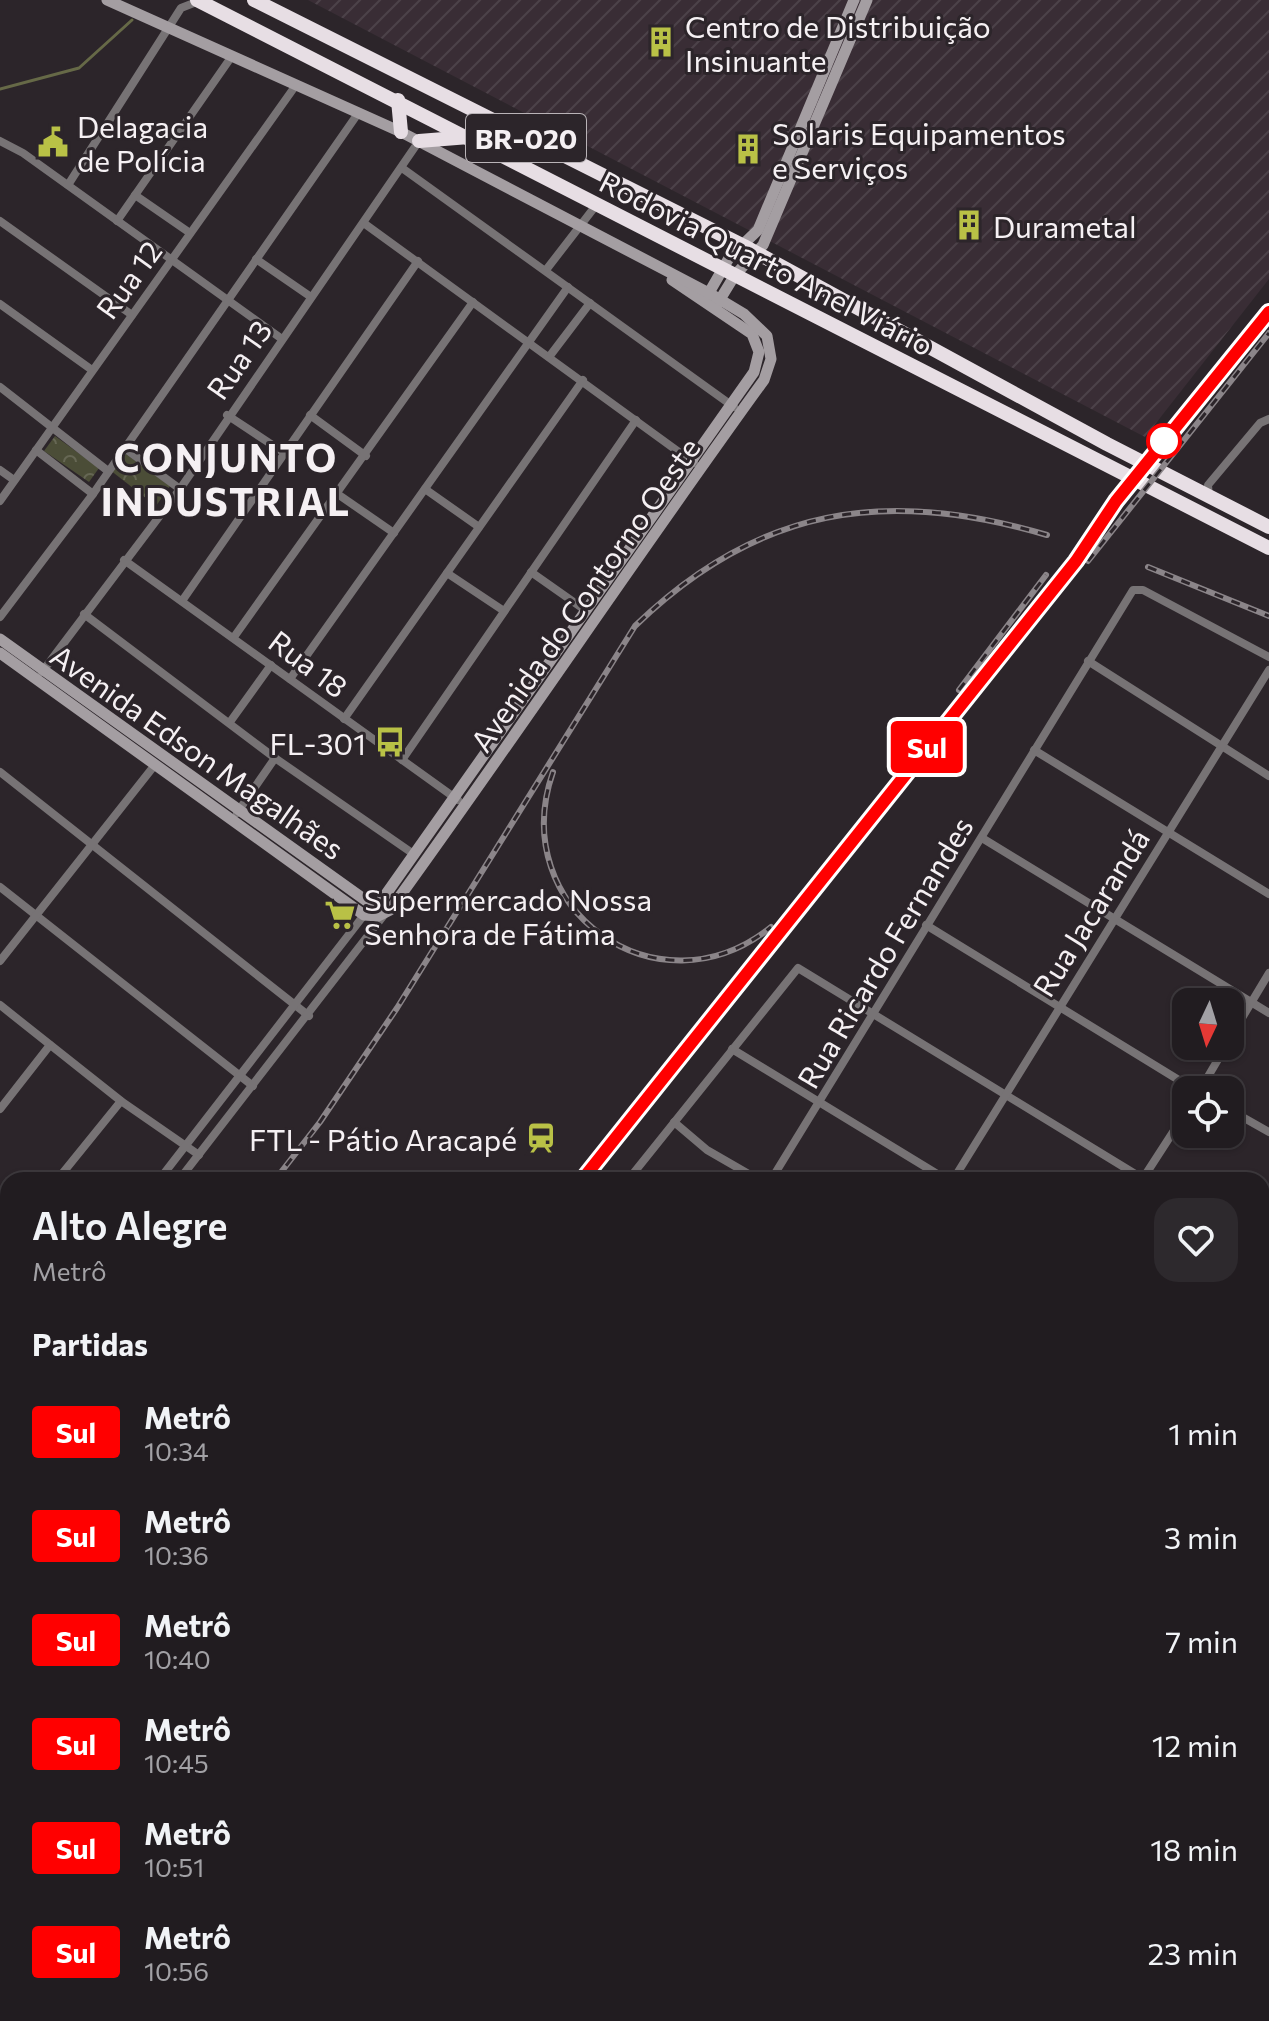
<!DOCTYPE html>
<html lang="pt">
<head>
<meta charset="utf-8">
<style>
	:root { --surface:#211c20; --page:#2d292d; --text:#f1f3f6; --muted:#a2a1a5; --line:#3e3a3e }
	body { margin:0; font-family:Commissioner,sans-serif; background:var(--page); color:var(--text); height:100vh; display:flex; flex-direction:column; font-size:30px; white-space:nowrap }
	* { box-sizing:border-box; margin:0 }
	p { font-size:26px; color:var(--muted) }
	.icon { flex:none; width:44px; height:44px; fill:none; stroke:currentColor; stroke-width:2; stroke-linecap:round; stroke-linejoin:round }
	.map { position:relative; flex:1; overflow:hidden }
	.side { position:absolute; left:0px; top:1172px; width:1270px; height:850px; display:flex; flex-direction:column; background:var(--surface); border-radius:24px 24px 0 0; box-shadow:0 2px 6px #0004,0 0 0 2px var(--line) }
	.side>* { flex:none }
	.badge { padding:0 16px; border-radius:6px; font-size:28px; line-height:52px }
	.needle { width:52px; rotate:184deg }
	.controls { position:absolute; left:1172px; top:988px; display:grid; gap:16px }
	.controls a { display:grid; place-items:center; width:72px; height:72px; border-radius:16px; background:var(--surface); box-shadow:0 2px 6px #0004,0 0 0 2px var(--line); font-size:40px }
	.map>.badge { position:absolute; translate:-50% -50%; box-shadow:0 0 0 4px #fff }
	h2 { padding:0 32px; font-size:30px; line-height:72px }
	.round { display:grid; place-items:center; flex:none; width:84px; height:84px; border-radius:24px; background:var(--page) }
	.overview { display:flex; align-items:center; justify-content:space-between; height:136px; padding:0 32px }
	h1 { font-size:38px; font-weight:600; line-height:60px }
	ul { padding:0; list-style:none }
	li { display:flex; align-items:center; gap:24px; height:104px; padding:0 32px }
	li div { flex:1 }
	li b { display:block; font-size:30px }
	li em { font-style:normal }
	li .badge { min-width:88px; font-weight:700; text-align:center }
	.map>svg:first-child { display:block }
	.built { fill:#392d35 }
	.industrial { fill:url(#industrial-furrows) }
	.park { fill:url(#park-crowns) }
	.lines { fill:none; stroke-linecap:round; stroke-linejoin:round }
	.stream { stroke:#666947; stroke-width:3 }
	.street { stroke:#777375; stroke-width:8 }
	.secondary { stroke:#a49ea2; stroke-width:11 }
	.highway { stroke:#e7dee4; stroke-width:14 }
	.rail-casing { stroke:#8b8589; stroke-width:6 }
	.rail { stroke:#2c252a; stroke-width:3; stroke-dasharray:9; stroke-linecap:butt }
	.line-casing { stroke:#fff; stroke-width:18 }
	.line { stroke:#f00; stroke-width:12 }
	.stop-dot { fill:#fff; stroke:#f00; stroke-width:4 }
	.labels { text-anchor:middle; dominant-baseline:central; stroke-width:6; stroke-linejoin:round; paint-order:stroke }
	.shield { fill:#2c252a; stroke:#b9b3b7; stroke-width:2 }
	.shield-label { font-size:28px; font-weight:bold; fill:#f5f0f3 }
	.poi-label { font-size:30px; fill:#f5f0f3; stroke:#2c252a; text-anchor:start }
	.street-label { font-size:30px; fill:#f5f0f3; stroke:#2c252a }
	.district-label { font-size:38px; font-weight:bold; letter-spacing:2px; fill:#f5f0f3; stroke:#2c252a }
</style>
</head>
<body>
<div class="map">
<svg width="1269" height="2021" viewBox="0 0 1269 2021">
	<defs>
		<pattern id="industrial-furrows" width="10" height="10" patternUnits="userSpaceOnUse" patternTransform="scale(2)"><rect width="10" height="10" fill="#392d35"/><path d="M-1 1l2-2M0 10L10 0M9 11l2-2" fill="none" stroke="#4c4249"/></pattern>
		<pattern id="park-crowns" width="20" height="18" patternUnits="userSpaceOnUse" patternTransform="scale(2)"><rect width="20" height="18" fill="#4b4d37"/><path d="M2 6a3 3 0 1 1 6 0M12 15a3 3 0 1 1 6 0" fill="none" stroke="#666754"/></pattern>
	</defs>
	<rect width="100%" height="100%" fill="#2c252a"/>
	<polygon class="built" points="0,1573 8,1580 8,1779 0,1789"/>
	<polygon class="industrial" points="308,0 1269,0 1269,279 1145,437"/>
	<g class="park">
		<polygon points="55,436 99,468 89,482 44,451"/>
		<polygon points="123,452 170,486 156,506 110,470"/>
	</g>
	<g class="lines">
		<polyline class="stream" points="0,89 79,68 132,20"/>
		<g class="street">
			<polyline points="0,141 23,153 282,339"/>
			<polyline points="402,168 734,407"/>
			<polyline points="68,185 181,8 199,1"/>
			<polyline points="135,195 190,233"/>
			<polyline points="0,221 132,315"/>
			<polyline points="117,221 232,56"/>
			<polyline points="365,224 694,463"/>
			<polyline points="256,259 311,297"/>
			<polyline points="546,270 597,204"/>
			<polyline points="0,304 92,370"/>
			<polyline points="549,357 590,303"/>
			<polyline points="0,387 108,471"/>
			<polyline points="227,415 283,452"/>
			<polyline points="310,415 366,456"/>
			<polyline points="123,447 180,489"/>
			<polyline points="36,450 93,494"/>
			<polyline points="0,470 14,480"/>
			<polyline points="425,489 479,527"/>
			<polyline points="339,495 394,533"/>
			<polyline points="1209,497 1208,485 1260,423 1269,419"/>
			<polyline points="0,501 296,85"/>
			<polyline points="124,560 458,800"/>
			<polyline points="531,572 585,610"/>
			<polyline points="447,573 504,611"/>
			<polyline points="182,601 418,261"/>
			<polyline points="84,614 275,758 415,855"/>
			<polyline points="0,617 93,494 359,112"/>
			<polyline points="234,637 473,302"/>
			<polyline points="1088,661 1269,776"/>
			<polyline points="42,672 180,489 419,141"/>
			<polyline points="290,679 568,287"/>
			<polyline points="344,719 583,380"/>
			<polyline points="230,722 271,665"/>
			<polyline points="1034,750 1269,894"/>
			<polyline points="402,760 636,420"/>
			<polyline points="0,772 309,1016"/>
			<polyline points="237,813 275,758"/>
			<polyline points="982,838 1269,1013"/>
			<polyline points="0,887 253,1086"/>
			<polyline points="926,925 1195,1090"/>
			<polyline points="0,961 154,766"/>
			<polyline points="0,1005 121,1101 199,1155"/>
			<polyline points="1230,1038 1269,973"/>
			<polyline points="732,1049 947,1180"/>
			<polyline points="1200,1090 1226,1046"/>
			<polyline points="0,1109 50,1045"/>
			<polyline points="1230,1110 1269,1132"/>
			<polyline points="674,1122 707,1150 759,1180"/>
			<polyline points="57,1180 121,1101"/>
			<polyline points="159,1180 364,915"/>
			<polyline points="179,1180 384,915"/>
			<polyline points="628,1180 798,968 1145,1180"/>
			<polyline points="771,1180 1133,590 1143,590 1269,657"/>
			<polyline points="953,1180 1269,670"/>
			<polyline points="1142,1180 1186,1112"/>
			<polyline points="0,1250 8,1240"/>
			<polyline points="1262,1250 1269,1254"/>
			<polyline points="1262,1297 1269,1286"/>
			<polyline points="0,1362 8,1368"/>
			<polyline points="1262,1368 1269,1372"/>
			<polyline points="0,1393 8,1375"/>
			<polyline points="1262,1487 1269,1491"/>
			<polyline points="1262,1598 1269,1587"/>
			<polyline points="1262,1601 1269,1605"/>
			<polyline points="1262,1754 1269,1743"/>
			<polyline points="1262,1844 1269,1848"/>
			<polyline points="1262,1903 1269,1892"/>
			<polyline points="0,1967 8,1956"/>
			<polyline points="440,2014 451,2021"/>
			<polyline points="635,2014 646,2021"/>
			<polyline points="827,2014 839,2021"/>
			<polyline points="950,2014 962,2021"/>
			<polyline points="1142,2014 1153,2021"/>
			<polyline points="284,2021 289,2014"/>
			<polyline points="386,2021 391,2014"/>
			<polyline points="734,2021 738,2014"/>
			<polyline points="1000,2021 1004,2014"/>
			<polyline points="1117,2021 1122,2014"/>
			<polyline points="1192,2021 1196,2014"/>
		</g>
		<g class="secondary">
			<polyline points="706,298 729,258 758,230 854,0"/>
			<polyline points="716,306 735,275 763,245 867,0"/>
			<polyline points="0,639 368,902 379,904 754,372 759,352 752,334 672,280"/>
			<path d="M0,653L364,915L378,916L390,910C517,735 637,555 764,380L771,359L767,336L744,314L709,293L401,132L107,0"/>
		</g>
		<g class="highway">
			<polyline points="197,0 1269,548"/>
			<polyline points="254,0 744,246 1107,444 1269,527"/>
			<polyline points="398,100 401,132"/>
			<polyline points="419,141 469,137"/>
		</g>
		<g class="rail-casing">
			<g id="rail">
				<polyline points="1088,561 1269,333"/>
				<polyline points="1148,567 1269,616"/>
				<polyline points="959,690 1046,575"/>
				<path d="M553,772C505,909 658,1018 771,927"/>
				<path d="M275,1180L320,1122L397,1008L635,626C758,507 885,487 1047,535"/>
				<polyline points="582,1180 1076,561 1116,501 1269,312"/>
				<polyline points="0,1848 8,1832"/>
				<polyline points="0,1894 8,1884"/>
				<polyline points="0,1928 8,1918"/>
			</g>
		</g>
		<use href="#rail" class="rail"/>
	</g>
	<g class="lines">
		<g class="line-casing">
			<polyline id="line" points="582,1180 1076,561 1116,501 1269,312"/>
		</g>
		<use href="#line" class="line"/>
	</g>
	<defs>
		<g id="building-bare" transform="scale(2.4)"><path d="M-4-6H4V6H1V3H-1V6H-4ZM-2.5-4.3h1.7v1.8h-1.7ZM.8-4.3h1.7v1.8H.8ZM-2.5-1h1.7V.8h-1.7ZM.8-1h1.7V.8H.8Z" fill="#b9c146" stroke="#2c252a" stroke-width="2.5" paint-order="stroke"/></g>
		<g id="civic-bare" transform="scale(2.4)"><path d="M-.6-6.5H3V-4.5H.6V-3L4-1V1h2V6H-6V1h2V-1L-.6-3ZM-1.2 2.5V6h2.4V2.5Z" fill="#b9c146" stroke="#2c252a" stroke-width="2.5" paint-order="stroke"/></g>
		<g id="bus-bare" transform="scale(2.4)"><path d="M-5-6H5V4H4V6H2V4H-2V6H-4V4H-5ZM-3.5-4V0h7V-4ZM-3.5 1.2v1.5H-2V1.2ZM2 1.2v1.5H3.5V1.2Z" fill="#b9c146" stroke="#2c252a" stroke-width="2.5" paint-order="stroke"/></g>
		<g id="supermarket-bare" transform="scale(2.4)"><path d="M-6-5.5h2.5l.6 2H6L4.5 2H-2.5L-4.4-4H-6ZM-1.5 3.2a1.3 1.3 0 1 0 .1 0ZM3 3.2a1.3 1.3 0 1 0 .1 0Z" fill="#b9c146" stroke="#2c252a" stroke-width="2.5" paint-order="stroke"/></g>
		<g id="station-bare" transform="scale(2.4)"><path d="M-3-6H3Q5-6 5-4V2Q5 4 3 4L4.5 6H3L1.5 4h-3L-3 6H-4.5L-3 4Q-5 4-5 2V-4Q-5-6-3-6ZM-3.5-4v3h7v-3ZM-3.5 1v1.5H-2V1ZM2 1v1.5H3.5V1Z" fill="#b9c146" stroke="#2c252a" stroke-width="2.5" paint-order="stroke"/></g>
	</defs>
	<g fill-rule="evenodd">
		<use href="#building-bare" x="661" y="42"/>
		<use href="#civic-bare" x="53" y="142"/>
		<use href="#building-bare" x="748" y="149"/>
		<use href="#building-bare" x="969" y="225"/>
		<use href="#bus-bare" x="390" y="742"/>
		<use href="#supermarket-bare" x="340" y="915"/>
		<use href="#station-bare" x="541" y="1138"/>
	</g>
	<circle class="stop-dot" cx="1164" cy="441" r="16"/>
	<g class="labels">
		<rect class="shield" x="466" y="114" width="120" height="48" rx="6"/>
		<g class="shield-label">
			<text x="526" y="138">BR-020</text>
		</g>
		<g class="poi-label">
			<text x="685" y="25">Centro de Distribuição<tspan x="685" dy="34">Insinuante</tspan></text>
			<text x="77" y="125">Delagacia<tspan x="77" dy="34">de Polícia</tspan></text>
			<text x="772" y="132">Solaris Equipamentos<tspan x="772" dy="34">e Serviços</tspan></text>
			<text x="993" y="225">Durametal</text>
			<text x="366" y="742" text-anchor="end">FL-301</text>
			<text x="364" y="898">Supermercado Nossa<tspan x="364" dy="34">Senhora de Fátima</tspan></text>
			<text x="517" y="1138" text-anchor="end">FTL - Pátio Aracapé</text>
		</g>
		<g class="street-label">
			<text transform="translate(767 262) rotate(27)">Rodovia Quarto Anel Viário</text>
			<text transform="translate(128 279) rotate(-54)">Rua 12</text>
			<text transform="translate(238 359) rotate(-55)">Rua 13</text>
			<text transform="translate(584 594) rotate(-55)">Avenida do Contorno Oeste</text>
			<text transform="translate(309 663) rotate(37)">Rua 18</text>
			<text transform="translate(198 751) rotate(35)">Avenida Edson Magalhães</text>
			<text transform="translate(1090 912) rotate(-58)">Rua Jacarandá</text>
			<text transform="translate(884 952) rotate(-59)">Rua Ricardo Fernandes</text>
		</g>
		<g class="district-label">
			<text x="226" y="456">CONJUNTO<tspan x="226" dy="44">INDUSTRIAL</tspan></text>
		</g>
	</g>
</svg>
<div class="controls">
<a><svg class="needle" viewBox="-14 -14 28 28"><path d="M0-13l5 13h-10z" fill="#e53935"/><path d="M0 13l5-13h-10z" fill="#a2a1a5"/></svg></a>
<a><svg class="icon" aria-label="locate" viewBox="0 0 24 24"><circle cx="12" cy="12" r="6"/><path d="M12 2v4M12 18v4M2 12h4M18 12h4"/></svg></a>
</div>
<b class="badge" style="left:927px;top:747px;background:#f00;color:#fff">Sul</b>
<section class="side">
<div class="overview"><div><h1>Alto Alegre</h1><p>Metrô</p></div><a class="round"><svg class="icon" aria-label="heart" viewBox="0 0 24 24"><path d="M12 20l-8-8c-3-5 5-10 8-4 3-6 11-1 8 4z"/></svg></a></div>
<h2>Partidas</h2>
<ul>
<li><span class="badge" style="background:#f00;color:#fff">Sul</span><div><b>Metrô</b><p>10:34</p></div><em>1 min</em></li>
<li><span class="badge" style="background:#f00;color:#fff">Sul</span><div><b>Metrô</b><p>10:36</p></div><em>3 min</em></li>
<li><span class="badge" style="background:#f00;color:#fff">Sul</span><div><b>Metrô</b><p>10:40</p></div><em>7 min</em></li>
<li><span class="badge" style="background:#f00;color:#fff">Sul</span><div><b>Metrô</b><p>10:45</p></div><em>12 min</em></li>
<li><span class="badge" style="background:#f00;color:#fff">Sul</span><div><b>Metrô</b><p>10:51</p></div><em>18 min</em></li>
<li><span class="badge" style="background:#f00;color:#fff">Sul</span><div><b>Metrô</b><p>10:56</p></div><em>23 min</em></li>
</ul>
</section>
</div>
</body>
</html>
